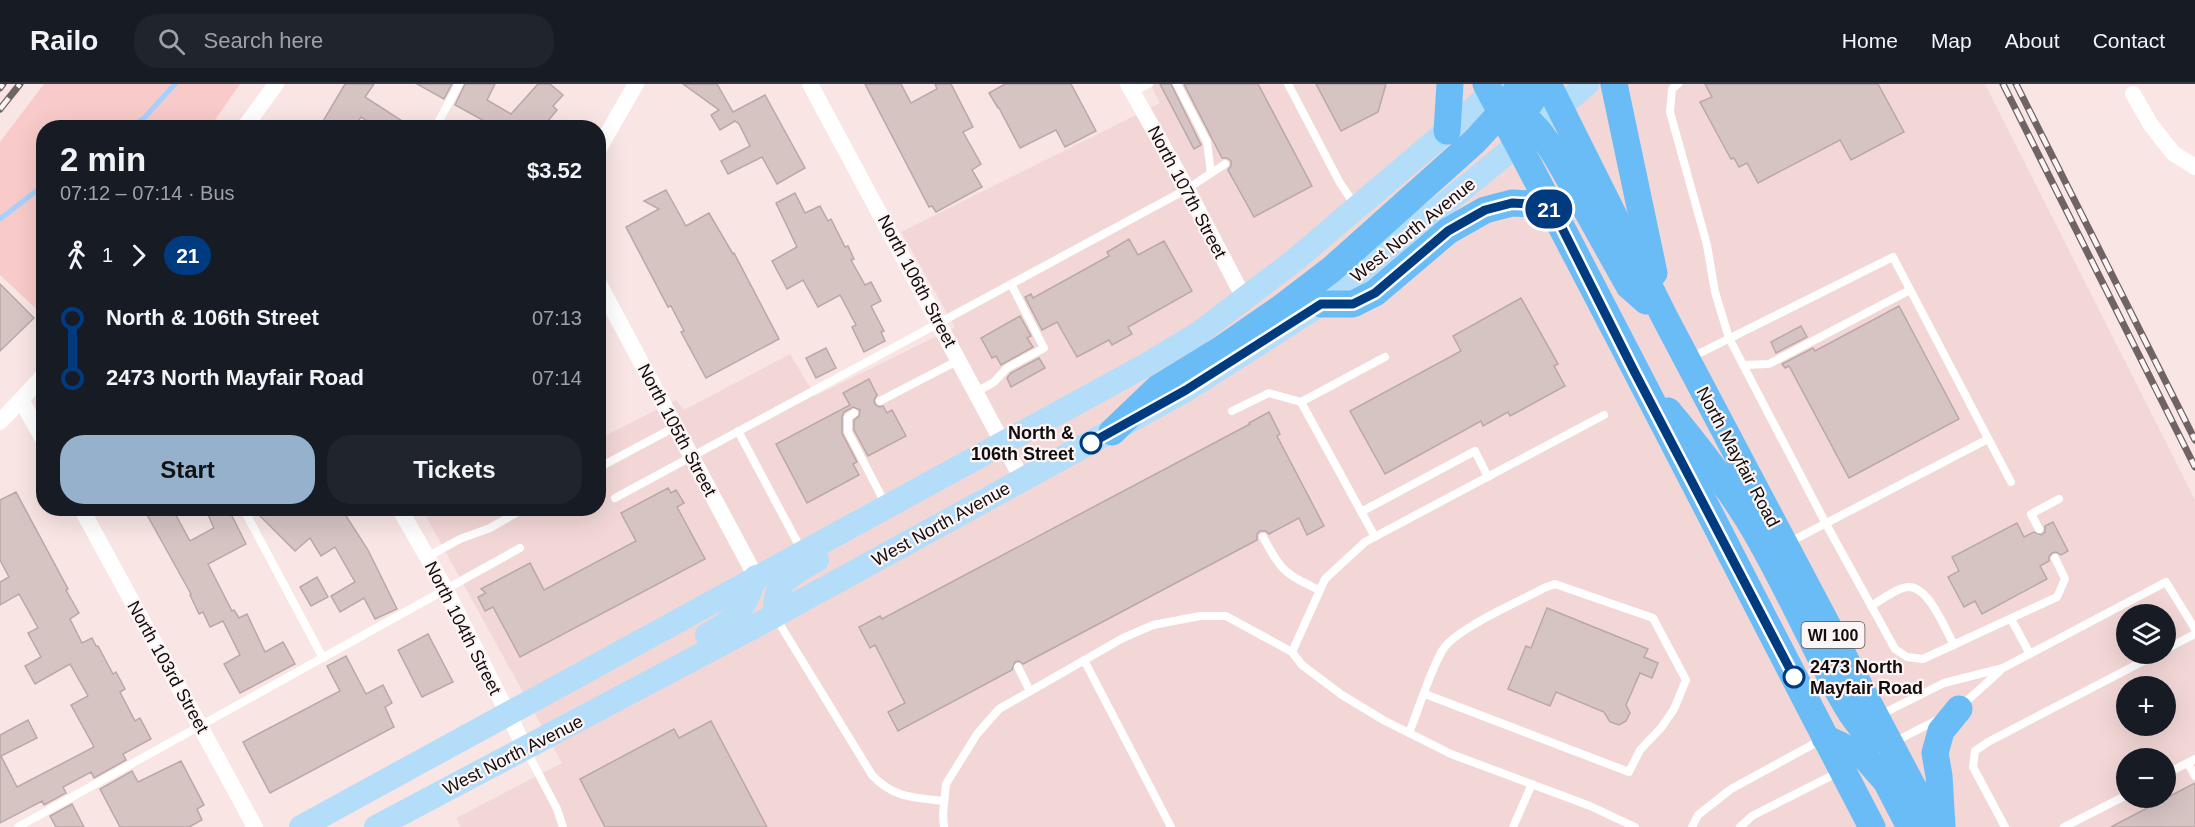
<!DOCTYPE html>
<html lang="en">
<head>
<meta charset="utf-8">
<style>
	:root { --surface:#171b24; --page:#20242c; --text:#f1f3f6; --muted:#9ea1a6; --line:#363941; --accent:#95b1cc }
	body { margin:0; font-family:Arial,sans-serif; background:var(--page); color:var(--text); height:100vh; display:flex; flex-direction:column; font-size:22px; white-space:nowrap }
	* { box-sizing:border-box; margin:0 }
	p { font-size:20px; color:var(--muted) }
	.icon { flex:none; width:33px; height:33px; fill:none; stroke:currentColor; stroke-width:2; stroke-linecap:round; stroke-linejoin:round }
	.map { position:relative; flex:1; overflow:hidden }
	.drawer { position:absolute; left:36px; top:36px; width:570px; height:396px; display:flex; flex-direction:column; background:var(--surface); border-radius:24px; box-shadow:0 6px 24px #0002 }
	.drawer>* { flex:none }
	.badge { padding:0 12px; border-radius:20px; font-size:21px; line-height:39px }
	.controls { position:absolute; left:2116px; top:520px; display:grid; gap:12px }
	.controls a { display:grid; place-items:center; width:60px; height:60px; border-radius:50%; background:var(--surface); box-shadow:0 6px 24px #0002; font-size:30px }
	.map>.badge { position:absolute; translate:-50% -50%; box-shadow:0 0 0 3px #fff }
	.legs { display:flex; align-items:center; gap:9px; height:66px; padding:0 24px; font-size:20px }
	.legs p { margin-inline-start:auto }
	.summary { display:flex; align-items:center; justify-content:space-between; height:102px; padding:0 24px }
	h1 { font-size:33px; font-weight:800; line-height:45px }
	.button { display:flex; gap:12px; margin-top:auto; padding:12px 24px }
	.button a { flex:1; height:69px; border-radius:24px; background:var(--accent); color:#111; font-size:24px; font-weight:800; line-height:69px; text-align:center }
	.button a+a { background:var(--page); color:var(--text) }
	ul { padding:0 24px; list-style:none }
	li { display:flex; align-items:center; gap:21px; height:60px; font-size:22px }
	li i { display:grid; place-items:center; width:9px; height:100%; margin:0 8px; background:currentColor }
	li i::after { content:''; width:15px; height:15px; margin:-8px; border:4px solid; border-radius:50%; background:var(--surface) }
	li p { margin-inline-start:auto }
	li:first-child i { background:linear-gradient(#0000 50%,currentColor 0) }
	li:last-child i { background:linear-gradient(currentColor 50%,#0000 0) }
	header { display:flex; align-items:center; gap:36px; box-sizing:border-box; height:84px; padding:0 30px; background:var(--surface); border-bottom:2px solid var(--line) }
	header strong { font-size:28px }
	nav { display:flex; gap:33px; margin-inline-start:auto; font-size:21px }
	.search { width:420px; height:54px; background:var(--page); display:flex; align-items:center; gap:15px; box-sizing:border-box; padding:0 21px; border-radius:24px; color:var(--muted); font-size:22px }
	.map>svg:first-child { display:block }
	.built { fill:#f2d7d6; fill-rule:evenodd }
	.green { fill:#f8cbca }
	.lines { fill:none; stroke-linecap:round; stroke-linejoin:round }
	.stream { stroke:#a7d1fc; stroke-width:5 }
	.building { fill:#d6c4c3; stroke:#b9a8a7; stroke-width:1.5 }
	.service { stroke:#fff; stroke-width:8 }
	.minor { stroke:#fff; stroke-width:16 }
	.secondary { stroke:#b4ddfa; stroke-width:24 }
	.primary { stroke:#6abcf6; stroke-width:27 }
	.rail-casing { stroke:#6f6463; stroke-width:7 }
	.rail { stroke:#fdf5f5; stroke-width:4.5; stroke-dasharray:14; stroke-linecap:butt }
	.line-1-casing { stroke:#fff; stroke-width:14 }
	.line-1 { stroke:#003b80; stroke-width:9 }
	.stop-1-dot { fill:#fff; stroke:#003b80; stroke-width:3 }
	.labels { text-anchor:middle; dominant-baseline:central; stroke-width:4.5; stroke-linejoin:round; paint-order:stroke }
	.shield { fill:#fdf5f5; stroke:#585252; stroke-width:1.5 }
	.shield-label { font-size:16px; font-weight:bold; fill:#120c0c }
	.street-label { font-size:18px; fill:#120c0c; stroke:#fdf5f5 }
	.stop-label { font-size:18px; font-weight:bold; fill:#120c0c; stroke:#fdf5f5; text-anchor:end }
</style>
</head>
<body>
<header>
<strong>Railo</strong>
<div class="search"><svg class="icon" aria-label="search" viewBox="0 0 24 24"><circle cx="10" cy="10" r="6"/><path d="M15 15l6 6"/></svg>Search here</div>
<nav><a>Home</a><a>Map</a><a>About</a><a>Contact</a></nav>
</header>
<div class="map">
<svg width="2195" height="743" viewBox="0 0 2195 743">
	<rect width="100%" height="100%" fill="#f8e5e4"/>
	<path class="built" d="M1150,0H1985L2195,416V743H461L456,734L562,679L422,425L598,424L599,355L676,316L684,326L790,270L815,312L955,243L901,148L1160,19ZM2127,531H2166V570H2127ZM2127,603H2166V642H2127ZM2127,675H2166V714H2127Z"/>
	<polygon class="green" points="44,0 240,0 210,43 44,44 43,231 0,191 0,58"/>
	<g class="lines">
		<g class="stream">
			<polyline points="130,44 145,33 175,0"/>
			<polyline points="0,135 44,101"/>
		</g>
	</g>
	<g class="building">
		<polygon points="345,0 374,0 365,13 413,44 378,44 361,33 354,44 319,44"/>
		<polygon points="417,0 452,0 444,15"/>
		<polygon points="465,0 495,0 487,16 511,30 538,0 550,0 563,11 553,22 557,26 542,44 497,44 455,21"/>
		<polygon points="683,0 717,0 733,28 765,11 805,84 777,100 762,73 728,90 721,77 750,62 739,40 735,37 720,46 711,31 719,26"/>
		<polygon points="865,0 901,0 911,19 937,5 935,0 951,0 973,43 963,48 981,80 972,86 982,103 936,128 932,122 929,123"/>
		<polygon points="1005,0 1071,0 1096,47 1065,63 1056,46 1020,64 999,24 998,24 989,9"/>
		<polygon points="1160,0 1171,0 1201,61 1194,65"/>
		<polygon points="1184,0 1258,0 1312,102 1254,133 1228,86 1231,82 1231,77 1227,74 1222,74"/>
		<polygon points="1316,0 1386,0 1378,28 1341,47"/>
		<polygon points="1705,0 1878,0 1904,48 1851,76 1840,56 1758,99 1747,79 1739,83 1734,74 1731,75 1726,66 1700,18 1712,13"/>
		<polygon points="666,106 686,142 709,129 733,170 734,169 779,255 706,294 681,248 684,247 671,222 668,223 626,143 659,125 644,117"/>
		<polygon points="795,109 805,129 820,122 828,137 831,135 845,163 848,162 854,175 851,176 865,201 871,198 881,217 871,222 884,247 881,248 885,257 864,268 852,243 856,241 840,211 818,223 803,196 787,205 772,177 797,163 776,119"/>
		<polygon points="1129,155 1138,171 1164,157 1192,207 1128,243 1132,250 1112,261 1109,256 1077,273 1057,238 1042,246 1025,213 1031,210 1033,214 1109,172 1107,168"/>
		<polygon points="0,200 34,234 0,267"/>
		<polygon points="1521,214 1558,280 1554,282 1565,302 1510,332 1508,328 1483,342 1481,337 1385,390 1350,327 1461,267 1453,252"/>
		<polygon points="1899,222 1959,335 1849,394 1789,282 1785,284 1782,280 1813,264 1815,267"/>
		<polygon points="1020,232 1031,252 1027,254 1033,263 1001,281 996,272 992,274 981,254"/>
		<polygon points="1801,242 1807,253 1776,269 1771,258"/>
		<polygon points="826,264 836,284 816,294 806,274"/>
		<polygon points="1039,274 1045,284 1011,303 1007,294 1011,289"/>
		<polygon points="869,295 877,311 874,316 875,320 879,323 883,322 887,329 892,326 906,352 868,372 854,346 854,336 859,332 860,326 853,323 844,328 842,333 842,349 857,378 853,380 859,391 807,419 776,360 850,321 843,309"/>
		<polygon points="1269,328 1280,350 1277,352 1324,442 1307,451 1299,434 1269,450 1266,447 1260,447 1257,450 1257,456 1023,580 1019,577 1015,578 1012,586 898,647 888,628 905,619 875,561 870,564 859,543 880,532 882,535 1250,340 1249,339"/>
		<polygon points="668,404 671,409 676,406 684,419 677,423 705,475 520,573 493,523 485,527 478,513 486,509 481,505 530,479 544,506 636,457 621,429"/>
		<polygon points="16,408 68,505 66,506 79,529 70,535 82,559 92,554 96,562 98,562 113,590 116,588 125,605 120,608 135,637 140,634 151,655 123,670 126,676 94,694 91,688 63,703 66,709 44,721 42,717 0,739 0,651 28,636 37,654 1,672 17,703 94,663 71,621 88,612 70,580 35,600 25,582 41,573 28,549 38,544 19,510 0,521 0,498 9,493 0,476 0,416"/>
		<polygon points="154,424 172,424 190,457 214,444 205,424 228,424 246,460 208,480 232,527 234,526 239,534 247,530 265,568 283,558 295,580 240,609 224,580 240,571 223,537 210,543 203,528 199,530 190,511 191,510 146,429"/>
		<polygon points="252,424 341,424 368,466 397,525 375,535 364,514 340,528 331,512 355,498 335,463 321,472 310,454 295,467"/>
		<polygon points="2053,438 2068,467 2061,471 2056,468 2052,469 2049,473 2049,477 2040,482 2047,495 1982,530 1975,517 1964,523 1948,493 1959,487 1952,473 2017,439 2024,453 2034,448 2041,451 2045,448 2045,442"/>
		<polygon points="317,493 328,513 311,522 300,503"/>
		<polygon points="1547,524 1648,565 1644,573 1658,579 1652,594 1640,589 1626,621 1630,629 1626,637 1619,641 1610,638 1604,628 1556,608 1550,622 1508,605 1526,562 1531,564"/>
		<polygon points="428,550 453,598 422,613 398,566"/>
		<polygon points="346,572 366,610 383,601 392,619 385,623 394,643 270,709 243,658 340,607 327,582"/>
		<polygon points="711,637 767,743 605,743 580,695 674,645 679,654"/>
		<polygon points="181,677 204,721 197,725 202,736 189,743 120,743 100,705 132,687 138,698"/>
		<polygon points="2195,699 2195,743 2111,743 2172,711"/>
		<polygon points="72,720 84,743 56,743 50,732"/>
	</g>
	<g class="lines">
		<g class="service">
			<polyline points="1177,0 1207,58 1211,89"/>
			<polyline points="1288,0 1340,99 1355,121"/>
			<polyline points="1678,0 1672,5 1670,28 1707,161 1715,208 1729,254 1826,440 1895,565 1907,573 1923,575 2057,513 2065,495 2055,474"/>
			<polyline points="1132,8 1149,0"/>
			<polyline points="435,44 459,0"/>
			<polyline points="1690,274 1893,173 2011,398"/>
			<polyline points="1743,281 1769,280 1910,206"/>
			<polyline points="976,308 994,298 1007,284 1044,264 1011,200"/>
			<polyline points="880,317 959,276"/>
			<polyline points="1301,318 1375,453"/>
			<polyline points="1232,327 1269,309 1301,318 1385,273"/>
			<polyline points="854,329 848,333 848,348 886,421"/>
			<polyline points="738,347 802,467"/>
			<polyline points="598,384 675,343"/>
			<polyline points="615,414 1187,105 1225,80"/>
			<polyline points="243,424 323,574"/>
			<polyline points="1361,428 1475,367 1488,393"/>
			<polyline points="2039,445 2031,430 2059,415"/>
			<path d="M1263,453C1282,488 1284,489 1319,506"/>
			<polyline points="1788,459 1988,355"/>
			<polyline points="427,473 460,455 490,444 525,424"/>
			<path d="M1871,522C1882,516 1897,503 1909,503C1929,503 1945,545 1954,561"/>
			<path d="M776,534L872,691C893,714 915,714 944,717"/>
			<polyline points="2011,535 2030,570"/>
			<polyline points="2166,565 2195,550"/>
			<polyline points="1292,568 1325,495 1365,458 1604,331"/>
			<polyline points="1084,576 1171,743"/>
			<polyline points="1018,583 1030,607"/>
			<polyline points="1961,622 2000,587"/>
			<polyline points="1880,631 1944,599 2003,584 2166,498 2195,545"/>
			<path d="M1409,649C1419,624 1429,590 1442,567C1454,545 1519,518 1544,504L1555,500L1653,534L1686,596L1674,625L1661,644L1640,666L1629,688L1425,610"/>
			<polyline points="1892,659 1939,635"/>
			<polyline points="525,664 557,725 563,743"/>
			<polyline points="2188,679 2195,692"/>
			<polyline points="2166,690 2195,675"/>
			<polyline points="18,743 520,464"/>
			<polyline points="944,743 943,730 946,700 977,650 999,625 1123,554 1153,541 1200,532 1226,532 1292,568 1302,581 1342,611 1385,637 1451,670 1590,722 1635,743"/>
			<polyline points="1513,743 1532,700"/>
			<polyline points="1692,743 1698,731 1731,705 1821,656"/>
			<polyline points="1740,743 1752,732 1839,688"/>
			<polyline points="2005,743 1973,683 1975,667 1988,658 2157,570"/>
			<polyline points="2064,743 2127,711"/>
		</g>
		<g class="minor">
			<polyline points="810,0 1022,395"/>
			<polyline points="1128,0 1187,105 1245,216"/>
			<polyline points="2133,10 2151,41 2173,69 2195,83"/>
			<polyline points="244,44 276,0"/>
			<polyline points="598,66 636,0"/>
			<polyline points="598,198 756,493"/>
			<polyline points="21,316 44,357"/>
			<polyline points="0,338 44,291"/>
			<polyline points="81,424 255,743"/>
			<polyline points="399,424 446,506 525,664"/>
		</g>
		<g class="secondary">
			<path d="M774,532C775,524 775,514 778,507C784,493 805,483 817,476"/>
			<path d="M707,551C740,533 742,527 756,493"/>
			<polyline points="301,743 1146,281 1199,249 1295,176 1502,0"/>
			<polyline points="376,743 774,532 1186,306 1321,220 1495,79 1587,0"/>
		</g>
		<g class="primary">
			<path d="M1486,0C1617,246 1743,496 1872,743"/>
			<polyline points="1614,0 1654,189"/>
			<path d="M1512,24C1545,44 1562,83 1581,116C1597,145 1613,173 1629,202L1646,217"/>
			<polyline points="1447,47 1450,0"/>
			<polyline points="1518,60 1522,30 1533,14 1548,0 1665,234 1934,743"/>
			<polyline points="1321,220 1353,220 1375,209 1448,147 1485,126 1512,119 1532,120 1553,126"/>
			<path d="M1668,327C1699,364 1729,403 1754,445C1782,493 1805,543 1830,592C1839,609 1858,647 1876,655"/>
			<polyline points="1112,348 1158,304 1220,266 1281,224 1332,185 1475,57 1508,21 1520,0"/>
			<polyline points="1825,654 1865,673 1886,697 1910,743"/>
			<polyline points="1942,743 1939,692 1935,669 1941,647 1959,625"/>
		</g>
		<g class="rail-casing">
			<g id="rail">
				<polyline points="2003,0 2195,383"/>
				<polyline points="2016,0 2195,356"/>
				<polyline points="0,4 3,0"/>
				<polyline points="0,25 20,0"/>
			</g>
		</g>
		<use href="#rail" class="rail"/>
	</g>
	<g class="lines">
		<g class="line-1-casing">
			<polyline id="line-1" points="1091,359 1186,306 1321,220 1353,220 1375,209 1448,147 1485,126 1512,119 1532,120 1553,126 1634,287 1794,593"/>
		</g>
		<use href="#line-1" class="line-1"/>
	</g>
	<g class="stop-1-dot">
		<circle cx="1091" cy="359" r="10"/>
		<circle cx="1794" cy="593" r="10"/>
	</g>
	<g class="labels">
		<rect class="shield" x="1801.5" y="538" width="63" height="26" rx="4.5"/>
		<g class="shield-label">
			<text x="1833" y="551">WI 100</text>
		</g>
		<g class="street-label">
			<text transform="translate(1187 108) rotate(62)">North 107th Street</text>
			<text transform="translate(1413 146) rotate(-39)">West North Avenue</text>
			<text transform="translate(917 197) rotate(62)">North 106th Street</text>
			<text transform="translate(677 346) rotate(62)">North 105th Street</text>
			<text transform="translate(1738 373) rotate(62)">North Mayfair Road</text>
			<text transform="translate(941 440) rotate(-29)">West North Avenue</text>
			<text transform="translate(463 544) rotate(63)">North 104th Street</text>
			<text transform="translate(168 583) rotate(61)">North 103rd Street</text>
			<text transform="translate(513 671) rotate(-27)">West North Avenue</text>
		</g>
		<g class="stop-label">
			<text x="1074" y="349">North &amp;<tspan x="1074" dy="21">106th Street</tspan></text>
			<text x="1810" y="583" text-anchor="start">2473 North<tspan x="1810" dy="21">Mayfair Road</tspan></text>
		</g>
	</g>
</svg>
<div class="controls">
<a><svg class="icon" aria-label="layers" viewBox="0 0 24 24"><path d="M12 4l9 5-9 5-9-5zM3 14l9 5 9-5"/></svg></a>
<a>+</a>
<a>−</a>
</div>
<b class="badge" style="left:1549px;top:125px;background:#003b80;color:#fff">21</b>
<section class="drawer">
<div class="summary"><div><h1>2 min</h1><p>07:12 – 07:14 · Bus</p></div><b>$3.52</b></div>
<div class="legs"><svg class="icon" aria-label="walk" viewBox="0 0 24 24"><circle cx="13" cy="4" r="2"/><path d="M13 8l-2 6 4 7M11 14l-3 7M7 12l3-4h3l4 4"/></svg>1<svg class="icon" aria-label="forward" viewBox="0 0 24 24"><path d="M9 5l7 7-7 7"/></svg><b class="badge" style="background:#003b80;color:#fff">21</b></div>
<ul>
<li><i style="color:#003b80"></i><b>North &amp; 106th Street</b><p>07:13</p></li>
<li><i style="color:#003b80"></i><b>2473 North Mayfair Road</b><p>07:14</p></li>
</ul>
<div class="button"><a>Start</a><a>Tickets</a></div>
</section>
</div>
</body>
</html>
